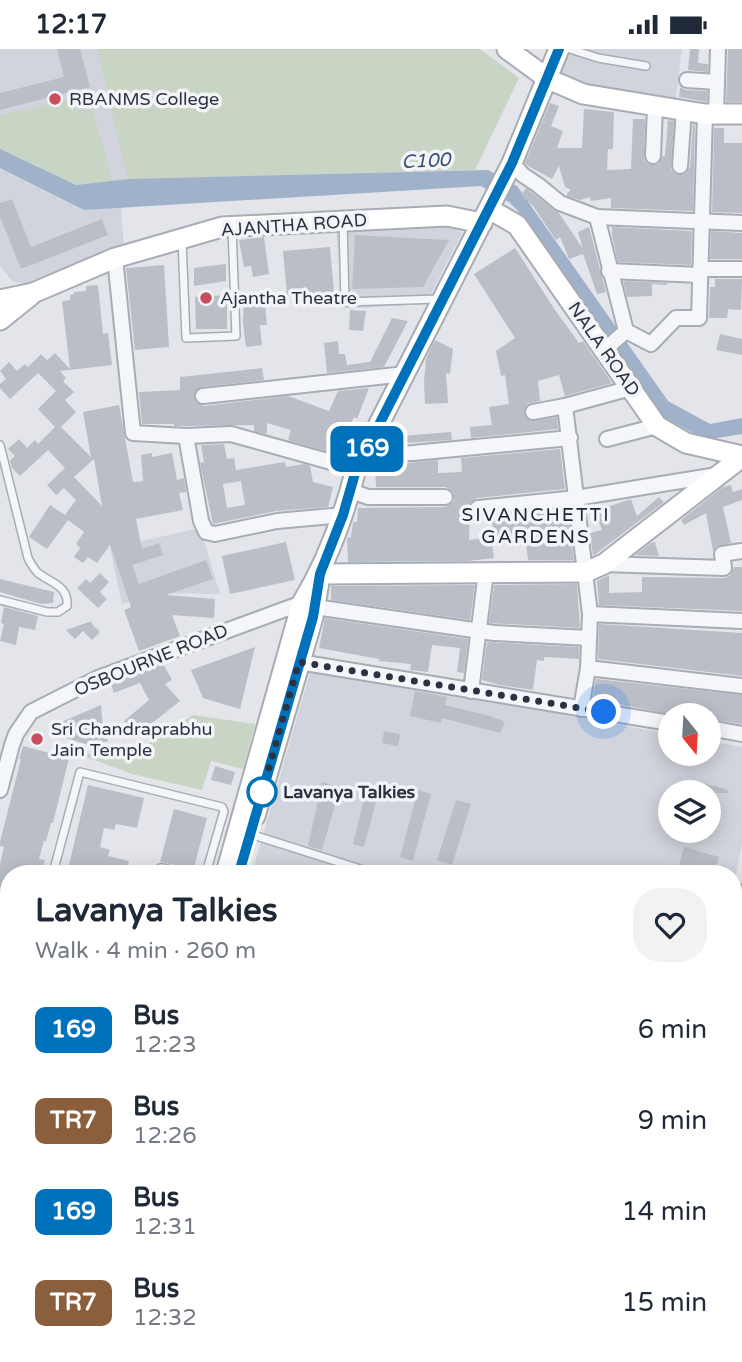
<!DOCTYPE html>
<html lang="en">
<head>
<meta charset="utf-8">
<style>
	:root { --surface:#fff; --page:#f2f2f3; --text:#1f2937; --muted:#747a83 }
	body { margin:0; font-family:"Varela Round",sans-serif; background:var(--page); color:var(--text); height:100vh; display:flex; flex-direction:column; font-size:26px; white-space:nowrap }
	* { box-sizing:border-box; margin:0 }
	p { font-size:23px; color:var(--muted) }
	.icon { flex:none; width:38px; height:38px; fill:none; stroke:currentColor; stroke-width:2; stroke-linecap:round; stroke-linejoin:round }
	.map { position:relative; flex:1; overflow:hidden }
	.drawer { position:absolute; left:0px; top:816px; width:742px; height:499px; display:flex; flex-direction:column; background:var(--surface); border-radius:28px 28px 0 0; box-shadow:0 4px 18px #0003 }
	.drawer>* { flex:none }
	.badge { padding:0 14px; border-radius:10px; font-size:24px; line-height:46px }
	.needle { width:46px; rotate:162deg }
	.fabs { position:absolute; left:658px; top:654px; display:grid; gap:14px }
	.fabs a { display:grid; place-items:center; width:63px; height:63px; border-radius:50%; background:var(--surface); box-shadow:0 4px 18px #0003; font-size:35px }
	.you { position:absolute; width:35px; height:35px; margin:-18px; border:5px solid #fff; border-radius:50%; background:#1a73e8; box-shadow:0 0 0 10px #1a73e833 }
	.map>.badge { position:absolute; translate:-50% -50%; box-shadow:0 0 0 4px #fff }
	.round { display:grid; place-items:center; flex:none; width:74px; height:74px; border-radius:28px; background:var(--page) }
	.summary { display:flex; align-items:center; justify-content:space-between; height:119px; padding:0 35px }
	h1 { font-size:33px; font-weight:700; line-height:52px }
	ul { padding:0; list-style:none }
	li { display:flex; align-items:center; gap:21px; height:91px; padding:0 35px }
	li div { flex:1 }
	li b { display:block; font-size:26px }
	li em { font-style:normal }
	li .badge { min-width:77px; font-weight:700; text-align:center }
	.status { display:flex; justify-content:space-between; align-items:center; height:49px; padding:0 35px; background:var(--surface); direction:ltr }
	.status svg { height:19px; fill:currentColor }
	.map>svg:first-child { display:block }
	.built { fill:#d1d4dc; fill-rule:evenodd }
	.green { fill:#c8d4c4 }
	.water { fill:#9fb2c9 }
	.building { fill:#babfc7; fill-rule:evenodd }
	.lines { fill:none; stroke-linecap:round; stroke-linejoin:round }
	.lane-casing { stroke:#a8acb4; stroke-width:10 }
	.street-casing { stroke:#a8acb4; stroke-width:18 }
	.secondary-casing { stroke:#a8acb4; stroke-width:23 }
	.lane { stroke:#f5f6f9; stroke-width:7 }
	.street { stroke:#f5f6f9; stroke-width:14 }
	.secondary { stroke:#fff; stroke-width:19 }
	.line-casing { stroke:#fff; stroke-width:16 }
	.line { stroke:#0072bc; stroke-width:10 }
	.walk { stroke:#2b3342; stroke-width:7; stroke-dasharray:0 12.6 }
	.poi-dot { fill:#ca4d5c; stroke:#f2f4f8; stroke-width:2.5 }
	.stop-dot { fill:#fff; stroke:#0072bc; stroke-width:3.5 }
	.labels { text-anchor:middle; dominant-baseline:central; stroke-width:7; stroke-linejoin:round; paint-order:stroke }
	.poi-label { font-size:18px; fill:#2b3342; stroke:#f2f4f8; text-anchor:start }
	.street-label { font-size:18px; fill:#2b3342; stroke:#f2f4f8 }
	.stop-label { font-size:18px; font-weight:bold; fill:#2b3342; stroke:#f2f4f8; text-anchor:start }
	.water-label { font-size:19px; font-style:italic; fill:#375075; stroke:#f2f4f8 }
	.neighbourhood-label { font-size:19px; letter-spacing:2px; fill:#1d2433; stroke:#f2f4f8 }
</style>
</head>
<body>
<div class="status"><b>12:17</b><svg viewBox="0 0 49 12"><path d="M0 12V9h3v3zM5 12V6h3v6zM10 12V3h3v9zM15 12V0h3v12zM26 1h20v11H26zM47 4h2v5h-2z"/></svg></div>
<div class="map">
<svg width="742" height="1313" viewBox="0 0 742 1313">
	<rect width="100%" height="100%" fill="#e3e5ea"/>
	<g class="built">
		<polygon points="0,0 252,0 280,126 128,130 76,136 0,100"/>
		<polygon points="569,0 682,0 676,49 609,42 559,26"/>
		<polygon points="0,119 84,161 121,158 124,200 32,235 13,233 0,217"/>
		<polygon points="446,174 462,184 426,255 342,260 336,179"/>
		<polygon points="196,480 204,492 220,545 158,544 122,555 110,499"/>
		<path d="M311,620L670,685V705H709V692L742,698V794L733,842V824H252ZM670,744H709V782H670Z"/>
		<polygon points="733,966 742,970 742,1313 112,1313 114,1306 733,1306"/>
		<polygon points="8,1047 9,1047 9,1199 0,1197 0,1076"/>
	</g>
	<g class="green">
		<polygon points="97,0 480,0 519,29 475,121 128,130"/>
		<polygon points="89,46 112,132 76,136 0,100 0,66"/>
		<polygon points="193,666 255,675 243,720 211,712 202,741 132,725 78,705 136,702"/>
	</g>
	<polygon class="water" points="0,100 76,136 128,130 488,121 517,137 668,352 710,375 742,369 742,385 705,391 659,365 518,162 509,153 481,137 84,161 0,119"/>
	<g class="building">
		<polygon points="57,0 80,0 90,38 0,61 0,44 64,28"/>
		<polygon points="690,0 699,0 698,14 708,15 708,23 688,21"/>
		<polygon points="728,0 742,0 742,53 726,53"/>
		<polygon points="680,38 686,41 707,42 707,53 679,48"/>
		<polygon points="550,54 559,57 551,77 563,82 557,99 582,99 584,60 614,63 613,100 608,100 607,121 631,120 633,70 645,70 644,111 648,115 658,115 663,107 665,107 668,71 674,72 671,121 675,125 685,125 690,118 693,75 695,76 693,162 611,159 611,149 591,152 590,148 580,151 567,147 567,144 571,141 565,138 559,117 552,130 528,117 525,114"/>
		<polygon points="714,79 724,79 724,94 742,94 742,164 712,163"/>
		<polygon points="526,139 559,164 583,200 578,183 589,178 606,243 597,245 583,205 569,210 560,188 556,191 533,157 521,146"/>
		<polygon points="12,150 31,198 102,170 108,186 21,220 0,168 0,154"/>
		<polygon points="612,178 692,182 691,216 618,213 612,187"/>
		<polygon points="711,182 742,184 742,210 710,210"/>
		<polygon points="355,186 449,191 423,238 352,240"/>
		<polygon points="264,188 269,225 253,228 251,217 244,218 239,191"/>
		<polygon points="330,198 334,243 287,247 283,202"/>
		<polygon points="515,199 555,261 579,294 583,292 612,334 565,347 559,326 538,332 540,352 527,355 524,365 530,372 557,368 558,380 471,389 470,378 492,376 489,358 509,355 505,326 501,327 496,302 515,289 474,225"/>
		<polygon points="226,215 226,232 194,237 194,219"/>
		<polygon points="164,216 169,298 135,301 126,219"/>
		<polygon points="715,230 742,230 741,261 728,260 727,269 709,269 710,238 715,238"/>
		<polygon points="623,232 667,234 667,236 652,235 652,247 627,248"/>
		<path d="M98,236L103,285L108,284L112,316L60,322L66,329L63,332L74,343L65,351L76,363L61,378L91,408L83,363L119,356L133,433L143,432L141,406L152,404V408L172,404L177,431L184,429L186,443L179,444L183,461L136,470L142,500L159,494L163,506L132,516L139,535L206,511L213,530L166,546L215,550L214,569L172,566L180,587L139,602L124,561L131,558L110,496L97,514L88,508L83,514L74,508L80,499L76,495L84,483L68,471L47,500L29,488L50,456L65,466L76,451L64,439L56,446L47,436L65,419L48,401L20,427L12,419L10,411L15,407L8,400L19,390L27,399L35,391L38,395L55,378L38,360L56,342L38,324L10,350L0,339V335L6,330L0,322L9,313L17,322L25,315L28,318L41,305L47,311L55,304L70,320L62,252L70,251V246L74,245V243L86,242V237ZM94,410L102,457L74,428Z"/>
		<polygon points="244,245 264,245 267,276 260,276 262,296 246,298 243,274"/>
		<polygon points="227,246 227,280 196,280 195,248"/>
		<polygon points="350,261 366,262 363,282 349,281"/>
		<polygon points="392,269 408,272 384,318 327,324 324,294 338,292 339,305 345,305 347,316 370,313"/>
		<polygon points="720,285 742,290 742,306 716,301"/>
		<polygon points="435,291 453,300 450,325 446,324 448,354 425,355 424,332 426,310"/>
		<polygon points="262,319 264,331 201,338 195,343 195,352 204,357 288,347 329,362 338,342 369,339 357,370 354,368 337,405 290,392 288,390 291,381 267,374 267,385 254,382 254,376 186,377 174,377 174,375 142,375 139,343 180,341 180,328"/>
		<polygon points="451,383 452,391 390,395 389,388"/>
		<path d="M224,395L227,410L234,409L236,421L285,413L286,418L304,415L310,417L313,433L333,438L328,458L276,462L213,475L200,414L204,413L201,396ZM241,432L245,456L227,459L223,435Z"/>
		<polygon points="560,400 565,440 477,449 470,454 469,491 491,488 494,509 468,512 348,513 347,489 351,488 353,473 357,473 358,459 445,458 454,452 454,444 446,438 376,438 375,417 438,411 438,424 462,423 461,409"/>
		<polygon points="731,436 733,443 742,440 742,451 723,458 731,494 717,497 713,502 706,464 684,476 681,471 723,438"/>
		<polygon points="659,448 664,453 593,507 590,484 602,481 595,462 631,450 637,467"/>
		<polygon points="568,460 574,511 528,511 525,486 494,488 491,467"/>
		<polygon points="286,493 295,531 230,545 222,507"/>
		<polygon points="655,493 659,507 635,506 651,494"/>
		<polygon points="734,518 742,518 742,562 599,556 597,532 607,527 609,527 609,544 642,543 642,528 724,529 730,527"/>
		<polygon points="100,524 109,533 100,543 107,550 98,559 77,539 86,530 90,534"/>
		<polygon points="0,530 54,543 53,554 41,555 0,543"/>
		<polygon points="577,535 580,579 489,574 494,536"/>
		<polygon points="475,536 470,571 331,551 331,537"/>
		<polygon points="4,558 38,567 35,581 19,578 16,596 0,592 4,575 1,574"/>
		<polygon points="325,569 468,590 464,624 457,623 460,599 432,596 428,623 410,621 411,615 379,612 379,610 319,599"/>
		<polygon points="92,572 91,574 100,583 92,591 83,582 75,590 66,581"/>
		<polygon points="599,575 742,584 742,627 598,610"/>
		<polygon points="487,593 579,598 579,610 544,608 544,612 537,611 533,641 500,636 482,631"/>
		<polygon points="255,598 240,660 203,649 191,621"/>
		<polygon points="163,615 172,631 165,635 180,652 136,687 124,672 149,651 140,634 114,644 111,635"/>
		<polygon points="596,630 742,646 742,675 709,670 709,667 680,667 592,650"/>
		<polygon points="415,642 447,648 445,656 490,667 505,673 500,684 442,669 441,674 410,667"/>
		<polygon points="101,656 103,680 108,692 92,697 53,685 52,677"/>
		<polygon points="384,682 400,685 398,697 382,694"/>
		<polygon points="23,697 69,709 53,774 51,774 46,792 44,792 39,810 45,811 41,824 9,824 9,878 6,891 9,892 9,907 4,929 0,929 0,815 4,798 0,797 0,793 21,710 19,710"/>
		<polygon points="215,717 235,723 231,736 211,731"/>
		<polygon points="693,731 728,741 728,744 689,744"/>
		<polygon points="322,733 340,738 322,801 308,797"/>
		<polygon points="88,736 144,749 137,779 116,775 114,781 104,779 100,798 110,801 108,807 129,812 126,824 67,824"/>
		<polygon points="418,741 431,745 413,812 400,808"/>
		<polygon points="366,742 378,745 364,798 353,795"/>
		<polygon points="456,751 471,755 452,816 437,811"/>
		<polygon points="174,760 207,769 193,822 185,818 160,813"/>
		<polygon points="684,798 719,808 714,824 693,824 694,820 679,816"/>
		<polygon points="738,834 742,834 742,871 733,876 733,856"/>
		<polygon points="742,920 742,953 733,951 733,926"/>
		<polygon points="9,1001 9,1038 0,1035 0,1006"/>
		<polygon points="2,1146 9,1147 9,1177 0,1174"/>
		<polygon points="0,1203 9,1206 9,1228 0,1226"/>
		<polygon points="0,1245 9,1247 9,1266 0,1264"/>
		<polygon points="0,1283 9,1285 9,1311 0,1309"/>
	</g>
	<g class="lines">
		<g class="lane-casing">
			<g id="lane">
				<polyline points="570,0 598,9 646,17"/>
				<polyline points="343,173 345,253 439,250"/>
				<polyline points="182,191 186,289 236,287 232,178"/>
				<path d="M0,396L28,509C31,515 34,520 38,524C51,534 69,537 67,557L58,563H47L0,551"/>
				<polyline points="250,785 373,824"/>
				<polyline points="53,824 80,723 222,758 224,762 206,824"/>
				<polyline points="157,824 160,819 163,819 184,824"/>
				<polyline points="0,1139 9,1141"/>
				<polyline points="0,1184 9,1186"/>
				<polyline points="432,1313 434,1306"/>
			</g>
		</g>
		<g class="street-casing">
			<g id="street">
				<polyline points="687,31 717,33"/>
				<polyline points="716,65 718,0"/>
				<polyline points="653,107 655,57"/>
				<polyline points="512,114 523,126 538,136 560,154 597,168 742,174"/>
				<polyline points="680,117 684,61"/>
				<polyline points="597,168 626,282"/>
				<polyline points="115,209 133,384 186,387 231,385 356,420"/>
				<polyline points="700,220 742,220"/>
				<polyline points="609,222 700,226"/>
				<polyline points="610,296 626,282 651,295 676,269 699,269 705,65"/>
				<polyline points="203,347 405,325"/>
				<polyline points="565,357 590,565 588,619 581,660"/>
				<polyline points="533,363 565,357 631,339"/>
				<polyline points="186,387 201,472 206,483 215,485 277,472 343,466"/>
				<polyline points="607,390 657,377"/>
				<polyline points="365,405 413,404 570,389"/>
				<polyline points="351,442 368,448 445,448"/>
				<polyline points="478,459 576,449 717,426"/>
				<polyline points="604,515 724,519 722,505 742,502"/>
				<polyline points="315,558 494,584 589,589"/>
				<polyline points="590,565 742,572"/>
				<polyline points="299,613 670,674"/>
				<polyline points="588,619 742,637"/>
				<polyline points="471,642 486,523"/>
				<polyline points="709,679 742,685"/>
				<polyline points="0,741 12,696 16,685 31,663 98,629 302,554 307,555"/>
				<polyline points="733,917 742,880"/>
				<polyline points="733,960 742,963"/>
				<polyline points="0,997 5,983"/>
				<polyline points="0,1048 9,1050"/>
				<polyline points="0,1235 9,1238"/>
				<polyline points="0,1273 9,1276"/>
			</g>
		</g>
		<g class="secondary-casing">
			<g id="secondary">
				<polyline points="507,0 548,30 583,45 705,65 742,65"/>
				<polyline points="489,160 517,176 657,377 686,394 742,407"/>
				<polyline points="0,251 33,244 115,209 222,178 447,167 482,174"/>
				<polyline points="0,271 30,247"/>
				<polyline points="320,525 586,523 604,515 742,408"/>
				<polyline points="255,767 313,568 319,533"/>
				<path d="M226,824L302,554C327,513 344,467 356,420L512,114L559,0"/>
				<polyline points="98,1313 100,1306"/>
			</g>
		</g>
		<use href="#lane" class="lane"/>
		<use href="#street" class="street"/>
		<use href="#secondary" class="secondary"/>
	</g>
	<g class="lines">
		<g class="line-casing">
			<polyline id="line" points="239,824 313,568 320,525 343,466 356,421 512,114 559,0"/>
		</g>
		<use href="#line" class="line"/>
		<polyline class="walk" points="262,743 299,613 604,663"/>
	</g>
	<g class="poi-dot">
		<circle cx="55" cy="50" r="7"/>
		<circle cx="206" cy="249" r="7"/>
		<circle cx="37" cy="690" r="7"/>
	</g>
	<circle class="stop-dot" cx="262" cy="743" r="14"/>
	<g class="labels">
		<g class="poi-label">
			<text x="69" y="50">RBANMS College</text>
			<text x="220" y="249">Ajantha Theatre</text>
			<text x="51" y="680">Sri Chandraprabhu<tspan x="51" dy="21">Jain Temple</tspan></text>
		</g>
		<g class="street-label">
			<text transform="translate(294 176) rotate(-4)">AJANTHA ROAD</text>
			<text transform="translate(604 300) rotate(55)">NALA ROAD</text>
			<text transform="translate(151 611) rotate(-22)">OSBOURNE ROAD</text>
		</g>
		<g class="stop-label">
			<text x="283" y="743">Lavanya Talkies</text>
		</g>
		<g class="water-label">
			<text transform="translate(426 112) rotate(-3)">C100</text>
		</g>
		<g class="neighbourhood-label">
			<text x="536" y="466">SIVANCHETTI<tspan x="536" dy="22">GARDENS</tspan></text>
		</g>
	</g>
</svg>
<div class="fabs">
<a><svg class="needle" viewBox="-14 -14 28 28"><path d="M0-13l5 13h-10z" fill="#e53935"/><path d="M0 13l5-13h-10z" fill="#747a83"/></svg></a>
<a><svg class="icon" aria-label="layers" viewBox="0 0 24 24"><path d="M12 4l9 5-9 5-9-5zM3 14l9 5 9-5"/></svg></a>
</div>
<div class="you" style="left:604px;top:663px"></div>
<b class="badge" style="left:367px;top:400px;background:#0072bc;color:#fff">169</b>
<section class="drawer">
<div class="summary"><div><h1>Lavanya Talkies</h1><p>Walk · 4 min · 260 m</p></div><a class="round"><svg class="icon" aria-label="heart" viewBox="0 0 24 24"><path d="M12 20l-8-8c-3-5 5-10 8-4 3-6 11-1 8 4z"/></svg></a></div>
<ul>
<li><span class="badge" style="background:#0072bc;color:#fff">169</span><div><b>Bus</b><p>12:23</p></div><em>6 min</em></li>
<li><span class="badge" style="background:#8b5e3c;color:#fff">TR7</span><div><b>Bus</b><p>12:26</p></div><em>9 min</em></li>
<li><span class="badge" style="background:#0072bc;color:#fff">169</span><div><b>Bus</b><p>12:31</p></div><em>14 min</em></li>
<li><span class="badge" style="background:#8b5e3c;color:#fff">TR7</span><div><b>Bus</b><p>12:32</p></div><em>15 min</em></li>
</ul>
</section>
</div>
</body>
</html>
